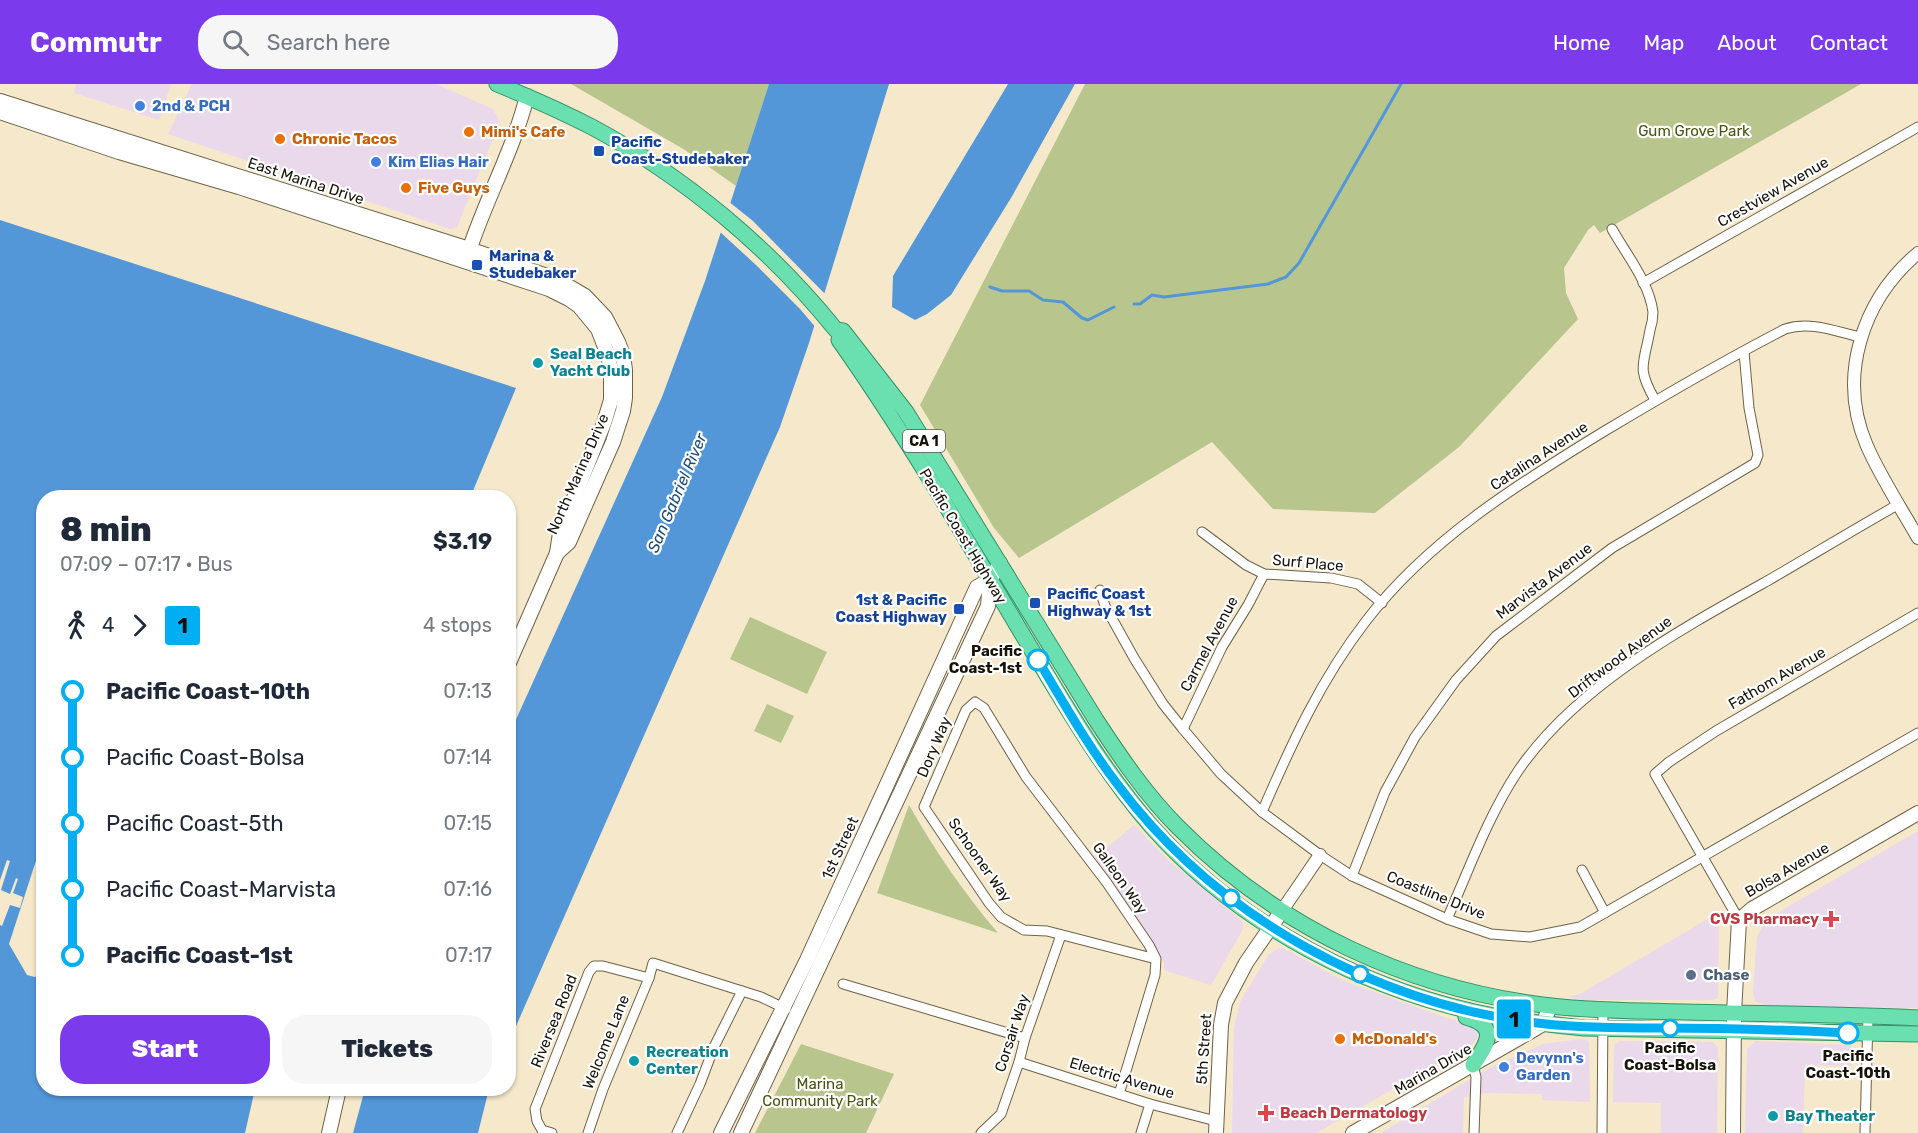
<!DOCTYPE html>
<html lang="en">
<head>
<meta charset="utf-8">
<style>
	:root { --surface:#fff; --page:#f6f6f7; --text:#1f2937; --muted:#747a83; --accent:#7c3aed }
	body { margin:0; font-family:Rubik,sans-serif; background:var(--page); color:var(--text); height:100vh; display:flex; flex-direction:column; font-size:22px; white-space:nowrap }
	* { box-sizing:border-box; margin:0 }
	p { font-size:20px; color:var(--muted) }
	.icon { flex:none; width:33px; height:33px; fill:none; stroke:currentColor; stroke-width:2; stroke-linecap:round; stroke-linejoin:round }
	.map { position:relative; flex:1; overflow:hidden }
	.sheet { position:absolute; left:36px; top:406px; width:480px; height:606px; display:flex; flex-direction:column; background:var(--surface); border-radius:24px; box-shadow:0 2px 4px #0004 }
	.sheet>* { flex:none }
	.badge { padding:0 12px; border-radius:4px; font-size:21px; line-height:39px }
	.map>.badge { position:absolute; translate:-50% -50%; box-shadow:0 0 0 3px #fff }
	.legs { display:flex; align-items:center; gap:9px; height:66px; padding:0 24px; font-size:20px }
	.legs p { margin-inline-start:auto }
	.summary { display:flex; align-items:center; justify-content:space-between; height:102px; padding:0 24px }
	h1 { font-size:33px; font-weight:800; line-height:45px }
	.cta { display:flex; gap:12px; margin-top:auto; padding:12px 24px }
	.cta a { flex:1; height:69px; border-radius:24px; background:var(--accent); color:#fff; font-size:24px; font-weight:800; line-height:69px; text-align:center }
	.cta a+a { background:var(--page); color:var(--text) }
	ul { padding:0 24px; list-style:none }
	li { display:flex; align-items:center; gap:21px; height:66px; font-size:22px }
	li i { display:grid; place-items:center; width:9px; height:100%; margin:0 8px; background:currentColor }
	li i::after { content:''; width:15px; height:15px; margin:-8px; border:4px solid; border-radius:50%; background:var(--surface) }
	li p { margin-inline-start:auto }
	li:first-child i { background:linear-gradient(#0000 50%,currentColor 0) }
	li:last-child i { background:linear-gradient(currentColor 50%,#0000 0) }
	header { display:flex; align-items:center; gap:36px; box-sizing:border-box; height:84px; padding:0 30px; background:var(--accent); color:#fff }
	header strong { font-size:28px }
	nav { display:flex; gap:33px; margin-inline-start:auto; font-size:21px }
	.search { width:420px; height:54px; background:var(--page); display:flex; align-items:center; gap:15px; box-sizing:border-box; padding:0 21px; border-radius:24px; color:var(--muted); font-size:22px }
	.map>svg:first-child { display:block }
	.commercial { fill:#e9d9eb }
	.green { fill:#b8c68d }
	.water { fill:#5397d9 }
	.pier { fill:#f5e8cb }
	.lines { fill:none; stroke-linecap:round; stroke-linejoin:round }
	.stream { stroke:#5397d9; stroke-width:3 }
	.minor-casing { stroke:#6e6248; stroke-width:11 }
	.tertiary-casing { stroke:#6e6248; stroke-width:14 }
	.secondary-casing { stroke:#6e6248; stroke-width:16 }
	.trunk-casing { stroke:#359268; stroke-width:17 }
	.minor { stroke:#fff; stroke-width:9 }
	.tertiary { stroke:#fff; stroke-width:12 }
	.secondary { stroke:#fff; stroke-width:14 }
	.trunk { stroke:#6adfaf; stroke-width:15 }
	.line-1-casing { stroke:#fff; stroke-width:14 }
	.line-1 { stroke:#00aff2; stroke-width:9 }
	.shop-dot { fill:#3f7fe0; stroke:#fff; stroke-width:2 }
	.food-dot { fill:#e8710a; stroke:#fff; stroke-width:2 }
	.transit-dot { fill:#1a4fb4; stroke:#fff; stroke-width:2 }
	.culture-dot { fill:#0f9aa8; stroke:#fff; stroke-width:2 }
	.stop-1-dot { fill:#fff; stroke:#00aff2; stroke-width:3 }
	.health-dot { fill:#e0444e; stroke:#fff; stroke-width:2 }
	.service-dot { fill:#5c6f8a; stroke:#fff; stroke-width:2 }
	.labels { text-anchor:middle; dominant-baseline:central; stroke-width:4.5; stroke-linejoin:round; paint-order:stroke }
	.shield { fill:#fff; stroke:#5d5a53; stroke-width:1.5 }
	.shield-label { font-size:14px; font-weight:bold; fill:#181309 }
	.shop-label { font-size:15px; font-weight:bold; fill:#366cbe; stroke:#fff; text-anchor:start }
	.park-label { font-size:15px; fill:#495410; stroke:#fff }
	.food-label { font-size:15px; font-weight:bold; fill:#c56008; stroke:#fff; text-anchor:start }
	.transit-label { font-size:15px; font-weight:bold; fill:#164399; stroke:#fff; text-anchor:start }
	.street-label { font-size:15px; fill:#181309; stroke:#fff }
	.culture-label { font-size:15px; font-weight:bold; fill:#0d838f; stroke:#fff; text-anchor:start }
	.stop-label { font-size:15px; font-weight:bold; fill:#181309; stroke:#fff }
	.health-label { font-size:15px; font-weight:bold; fill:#be3a42; stroke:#fff; text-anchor:end }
	.service-label { font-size:15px; font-weight:bold; fill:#4e5e75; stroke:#fff; text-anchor:start }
	.water-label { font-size:16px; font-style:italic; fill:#1d4c79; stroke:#fff }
</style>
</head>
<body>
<header>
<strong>Commutr</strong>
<div class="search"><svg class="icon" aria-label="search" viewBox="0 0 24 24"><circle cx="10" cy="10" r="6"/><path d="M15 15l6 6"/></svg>Search here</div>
<nav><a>Home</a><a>Map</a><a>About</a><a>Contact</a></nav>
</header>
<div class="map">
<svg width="1918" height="1049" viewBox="0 0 1918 1049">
	<rect width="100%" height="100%" fill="#f5e8cb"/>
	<g class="commercial">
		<polygon points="76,0 171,0 159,36 74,9"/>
		<polygon points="192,0 436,0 493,25 500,38 457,143 450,145 168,50"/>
		<polygon points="1134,741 1168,776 1241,836 1243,840 1243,845 1211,901 1164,886 1164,879 1142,840 1095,774"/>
		<polygon points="1918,747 1918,924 1774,923 1761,920 1755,917 1753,908 1757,853 1763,841 1772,832"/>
		<polygon points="1718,829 1719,832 1718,914 1713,916 1583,916 1568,913 1580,910"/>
		<polygon points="1279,864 1285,865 1344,897 1449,935 1474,941 1480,948 1479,953 1472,960 1316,1049 1232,1049 1234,944 1240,918 1269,870"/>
		<polygon points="1581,955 1587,956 1589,959 1590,1018 1542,1016 1542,1010 1485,1009 1464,1013 1463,1049 1381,1049 1489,984 1543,960"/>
		<polygon points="1620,957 1713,958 1718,964 1717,1049 1661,1049 1661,1019 1613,1018 1614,961"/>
		<polygon points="1755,957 1850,961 1852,964 1852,982 1805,981 1803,1049 1745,1049 1747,965"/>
	</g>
	<g class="green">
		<polygon points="571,0 769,0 736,102 685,66"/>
		<polygon points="1085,0 1861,0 1600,149 1594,141 1588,146 1564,184 1566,209 1578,235 1459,363 1375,429 1273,425 1212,358 1019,474 994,444 920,321"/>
		<polygon points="750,533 827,568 807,610 730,575"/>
		<polygon points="767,620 794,632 781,659 754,647"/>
		<path d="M909,721C935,767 964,809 998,849L877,809Z"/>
		<polygon points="801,960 894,990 866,1049 755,1049"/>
	</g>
	<g class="water">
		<polygon points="769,0 889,0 809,259 780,343 509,958 509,651 662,313 705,197"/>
		<polygon points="1008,0 1075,0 1011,114 951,211 927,230 915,236 892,223 893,192"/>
		<polygon points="0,136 516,304 470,414 44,414 43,755 9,860 27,891 35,893 41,890 43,884 44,1005 255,1005 245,1049 0,1049"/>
		<polygon points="365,1005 489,1005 478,1049 353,1049"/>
	</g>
	<g class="pier">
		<polygon points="728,117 753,137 827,212 817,245 800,225 756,181 719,147"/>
		<polygon points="7,776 10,777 1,806 10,810 16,794 18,795 13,809 23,813 20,824 10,821 2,842 0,841 0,796"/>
	</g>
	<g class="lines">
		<g class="stream">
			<polyline points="990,203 1002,207 1029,207 1043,216 1063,218 1082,234 1088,236 1114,223"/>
			<polyline points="1134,220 1140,220 1152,211 1164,213 1268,200 1286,193 1299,179 1401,0"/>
		</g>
		<g class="minor-casing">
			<g id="minor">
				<path d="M1612,145C1626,170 1649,198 1653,228C1653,234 1652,240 1650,246C1644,281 1636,283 1655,316"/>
				<polyline points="1643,199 1918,43"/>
				<polyline points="1202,448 1246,481 1264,490 1331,494 1358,500 1382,519"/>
				<polyline points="1100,506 1105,522 1134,574 1163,620 1183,645 1221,690 1262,728 1320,771 1352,792 1447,835 1491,850 1530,853 1580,843 1918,649"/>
				<polyline points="1183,645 1222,563 1248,521 1264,490"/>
				<path d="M1262,728C1291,661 1321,595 1366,537C1428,456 1518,400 1603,348C1663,312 1723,277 1785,245C1811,237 1834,247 1860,253"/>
				<polyline points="1582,786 1605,829"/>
				<polyline points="1352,792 1385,708 1415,653 1456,596 1496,552 1612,464 1755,379 1758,371 1749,324 1744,268"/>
				<path d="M1447,835C1469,786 1488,732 1518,687C1576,602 1681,545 1769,496C1812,471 1855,445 1899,420"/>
				<polyline points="1739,836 1655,690 1669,678 1716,647 1918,529"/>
				<polyline points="843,900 1025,954"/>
				<polyline points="1019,978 1150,1020 1216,1037"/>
				<polyline points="1473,981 1476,993 1474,1049"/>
				<polyline points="1119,1010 1155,891 1156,875 1149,861 1107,799 1026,693 984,624 975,618 966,626 924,723 989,819 1001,833 1024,846 1047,847 1156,875"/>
				<polyline points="552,1049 542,1046 537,1037 535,1025 589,888 594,882 603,882 649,894"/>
				<polyline points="588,1049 603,1005 649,894 653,879 761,913 786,925"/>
				<polyline points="677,1049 700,1000 714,963 742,907"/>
				<polyline points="981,1049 1001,1030 1019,978 1025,954 1061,851"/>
				<polyline points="1141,1049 1150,1020"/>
				<polyline points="1602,1049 1603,926"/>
				<polyline points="1865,1049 1868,932"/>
			</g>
		</g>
		<g class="tertiary-casing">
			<g id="tertiary">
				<path d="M1918,169C1862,216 1837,293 1867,362C1881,394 1901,424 1918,454"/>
				<polyline points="1281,828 1320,771"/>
			</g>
		</g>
		<g class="secondary-casing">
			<g id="secondary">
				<polyline points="0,17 469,165 556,195 585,212 605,233 618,258 623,271 625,286 625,314 623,327 613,358 569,458 557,469"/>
				<polyline points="0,28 119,68 239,103 549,205 569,215 579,222 598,245 608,271 611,286 611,316 604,339 560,449 557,469 508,581"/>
				<path d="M467,173C484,118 513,68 527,12"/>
				<polyline points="329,1049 339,1005"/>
				<polyline points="721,1049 807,876 977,503 990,496"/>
				<polyline points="741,1049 988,522 990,496 1000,479"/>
				<polyline points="1216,1049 1221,941 1225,919 1246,879 1281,828"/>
				<polyline points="1353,1049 1533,946 1543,940 1550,922"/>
				<polyline points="1733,1049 1734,929 1739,836 1752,825 1918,729"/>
			</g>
		</g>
		<g class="trunk-casing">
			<g id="trunk">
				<path d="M497,0C529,13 561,27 592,43C685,93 770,164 836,246L843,247L906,328L1096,636C1121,674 1146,711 1178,743C1278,844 1410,906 1551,922C1596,927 1641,927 1686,928C1763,930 1841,930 1918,934"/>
				<path d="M839,256C904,348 961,446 1018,543C1060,612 1099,682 1152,743C1240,842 1369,909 1499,933C1527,938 1555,941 1584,944L1918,950"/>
				<path d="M1466,933C1499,942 1488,959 1473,981"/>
			</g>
		</g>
		<use href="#minor" class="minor"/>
		<use href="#tertiary" class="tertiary"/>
		<use href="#secondary" class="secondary"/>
		<use href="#trunk" class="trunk"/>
	</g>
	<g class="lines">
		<g class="line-1-casing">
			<path id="line-1" d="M1038,576C1063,618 1088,662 1118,701C1217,834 1381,923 1546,940C1584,944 1622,944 1661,944C1723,944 1786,946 1848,949"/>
		</g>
		<use href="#line-1" class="line-1"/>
	</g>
	<g class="shop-dot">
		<circle cx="140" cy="22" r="6"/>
		<circle cx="376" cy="78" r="6"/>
		<circle cx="1504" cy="983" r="6"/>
	</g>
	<g class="food-dot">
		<circle cx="469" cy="48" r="6"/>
		<circle cx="280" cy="55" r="6"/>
		<circle cx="406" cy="104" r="6"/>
		<circle cx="1340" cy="955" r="6"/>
	</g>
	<g class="transit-dot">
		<rect x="593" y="61" width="12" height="12" rx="3"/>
		<rect x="471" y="175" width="12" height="12" rx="3"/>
		<rect x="1029" y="513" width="12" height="12" rx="3"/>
		<rect x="953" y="519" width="12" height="12" rx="3"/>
	</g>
	<g class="culture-dot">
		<circle cx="538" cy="279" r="6"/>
		<circle cx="634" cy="977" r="6"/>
		<circle cx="1773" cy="1032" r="6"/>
	</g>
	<g class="stop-1-dot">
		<circle cx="1038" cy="576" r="10"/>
		<circle cx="1231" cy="814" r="8"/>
		<circle cx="1360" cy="890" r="8"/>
		<circle cx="1670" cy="944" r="8"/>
		<circle cx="1848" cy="949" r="10"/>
	</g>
	<g class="health-dot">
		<path d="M1828 826h6v6h6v6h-6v6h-6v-6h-6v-6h6z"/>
		<path d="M1263 1020h6v6h6v6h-6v6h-6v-6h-6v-6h6z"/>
	</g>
	<circle class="service-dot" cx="1691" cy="891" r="6"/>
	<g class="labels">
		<rect class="shield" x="903" y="346" width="42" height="22" rx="4.5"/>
		<g class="shield-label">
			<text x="924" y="357">CA 1</text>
		</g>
		<g class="shop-label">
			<text x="152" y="22">2nd &amp; PCH</text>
			<text x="388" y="78">Kim Elias Hair</text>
			<text x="1516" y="974">Devynn's<tspan x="1516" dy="17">Garden</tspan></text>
		</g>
		<g class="park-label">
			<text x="1694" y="47">Gum Grove Park</text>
			<text x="820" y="1000">Marina<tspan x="820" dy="17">Community Park</tspan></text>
		</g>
		<g class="food-label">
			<text x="481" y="48">Mimi's Cafe</text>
			<text x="292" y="55">Chronic Tacos</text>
			<text x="418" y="104">Five Guys</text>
			<text x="1352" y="955">McDonald's</text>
		</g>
		<g class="transit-label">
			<text x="611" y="58">Pacific<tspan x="611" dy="17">Coast-Studebaker</tspan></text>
			<text x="489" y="172">Marina &amp;<tspan x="489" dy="17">Studebaker</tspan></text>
			<text x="1047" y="510">Pacific Coast<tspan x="1047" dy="17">Highway &amp; 1st</tspan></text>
			<text x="947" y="516" text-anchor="end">1st &amp; Pacific<tspan x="947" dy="17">Coast Highway</tspan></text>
		</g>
		<g class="street-label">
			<text transform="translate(306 97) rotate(18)">East Marina Drive</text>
			<text transform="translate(1773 108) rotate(-30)">Crestview Avenue</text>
			<text transform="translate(1539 372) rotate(-33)">Catalina Avenue</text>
			<text transform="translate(578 390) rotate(-66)">North Marina Drive</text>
			<text transform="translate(963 452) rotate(59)">Pacific Coast Highway</text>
			<text transform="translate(1308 479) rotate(5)">Surf Place</text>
			<text transform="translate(1544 497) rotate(-37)">Marvista Avenue</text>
			<text transform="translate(1209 560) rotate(-62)">Carmel Avenue</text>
			<text transform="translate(1620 573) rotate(-37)">Driftwood Avenue</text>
			<text transform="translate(1777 594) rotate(-30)">Fathom Avenue</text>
			<text transform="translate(934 663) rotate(-67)">Dory Way</text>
			<text transform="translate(840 764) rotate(-65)">1st Street</text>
			<text transform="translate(980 776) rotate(55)">Schooner Way</text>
			<text transform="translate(1787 786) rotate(-30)">Bolsa Avenue</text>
			<text transform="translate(1120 794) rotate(55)">Galleon Way</text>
			<text transform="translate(1436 811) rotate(22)">Coastline Drive</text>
			<text transform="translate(554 937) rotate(-68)">Riversea Road</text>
			<text transform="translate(1012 949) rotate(-72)">Corsair Way</text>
			<text transform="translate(606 958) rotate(-68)">Welcome Lane</text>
			<text transform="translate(1204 965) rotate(-86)">5th Street</text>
			<text transform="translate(1433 985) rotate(-30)">Marina Drive</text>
			<text transform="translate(1122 994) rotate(17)">Electric Avenue</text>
		</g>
		<g class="culture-label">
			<text x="550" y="270">Seal Beach<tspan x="550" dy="17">Yacht Club</tspan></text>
			<text x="646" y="968">Recreation<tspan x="646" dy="17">Center</tspan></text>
			<text x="1785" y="1032">Bay Theater</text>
		</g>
		<g class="stop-label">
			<text x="1022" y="567" text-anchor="end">Pacific<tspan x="1022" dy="17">Coast-1st</tspan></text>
			<text x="1670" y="964">Pacific<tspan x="1670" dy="17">Coast-Bolsa</tspan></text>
			<text x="1848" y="972">Pacific<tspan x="1848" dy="17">Coast-10th</tspan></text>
		</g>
		<g class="health-label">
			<text x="1819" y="835">CVS Pharmacy</text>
			<text x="1280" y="1029" text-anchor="start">Beach Dermatology</text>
		</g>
		<g class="service-label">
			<text x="1703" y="891">Chase</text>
		</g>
		<g class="water-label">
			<text transform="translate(677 409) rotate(-67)">San Gabriel River</text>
		</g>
	</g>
</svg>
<b class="badge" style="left:1514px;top:935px;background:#00aff2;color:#111">1</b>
<section class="sheet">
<div class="summary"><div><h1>8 min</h1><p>07:09 – 07:17 · Bus</p></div><b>$3.19</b></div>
<div class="legs"><svg class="icon" aria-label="walk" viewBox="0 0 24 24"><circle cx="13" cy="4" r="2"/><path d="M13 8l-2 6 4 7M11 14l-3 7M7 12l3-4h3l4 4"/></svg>4<svg class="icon" aria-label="forward" viewBox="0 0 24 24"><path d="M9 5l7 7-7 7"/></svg><b class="badge" style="background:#00aff2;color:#111">1</b><p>4 stops</p></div>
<ul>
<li><i style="color:#00aff2"></i><b>Pacific Coast-10th</b><p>07:13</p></li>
<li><i style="color:#00aff2"></i><span>Pacific Coast-Bolsa</span><p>07:14</p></li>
<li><i style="color:#00aff2"></i><span>Pacific Coast-5th</span><p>07:15</p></li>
<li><i style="color:#00aff2"></i><span>Pacific Coast-Marvista</span><p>07:16</p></li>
<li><i style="color:#00aff2"></i><b>Pacific Coast-1st</b><p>07:17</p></li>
</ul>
<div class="cta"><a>Start</a><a>Tickets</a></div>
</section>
</div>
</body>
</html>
